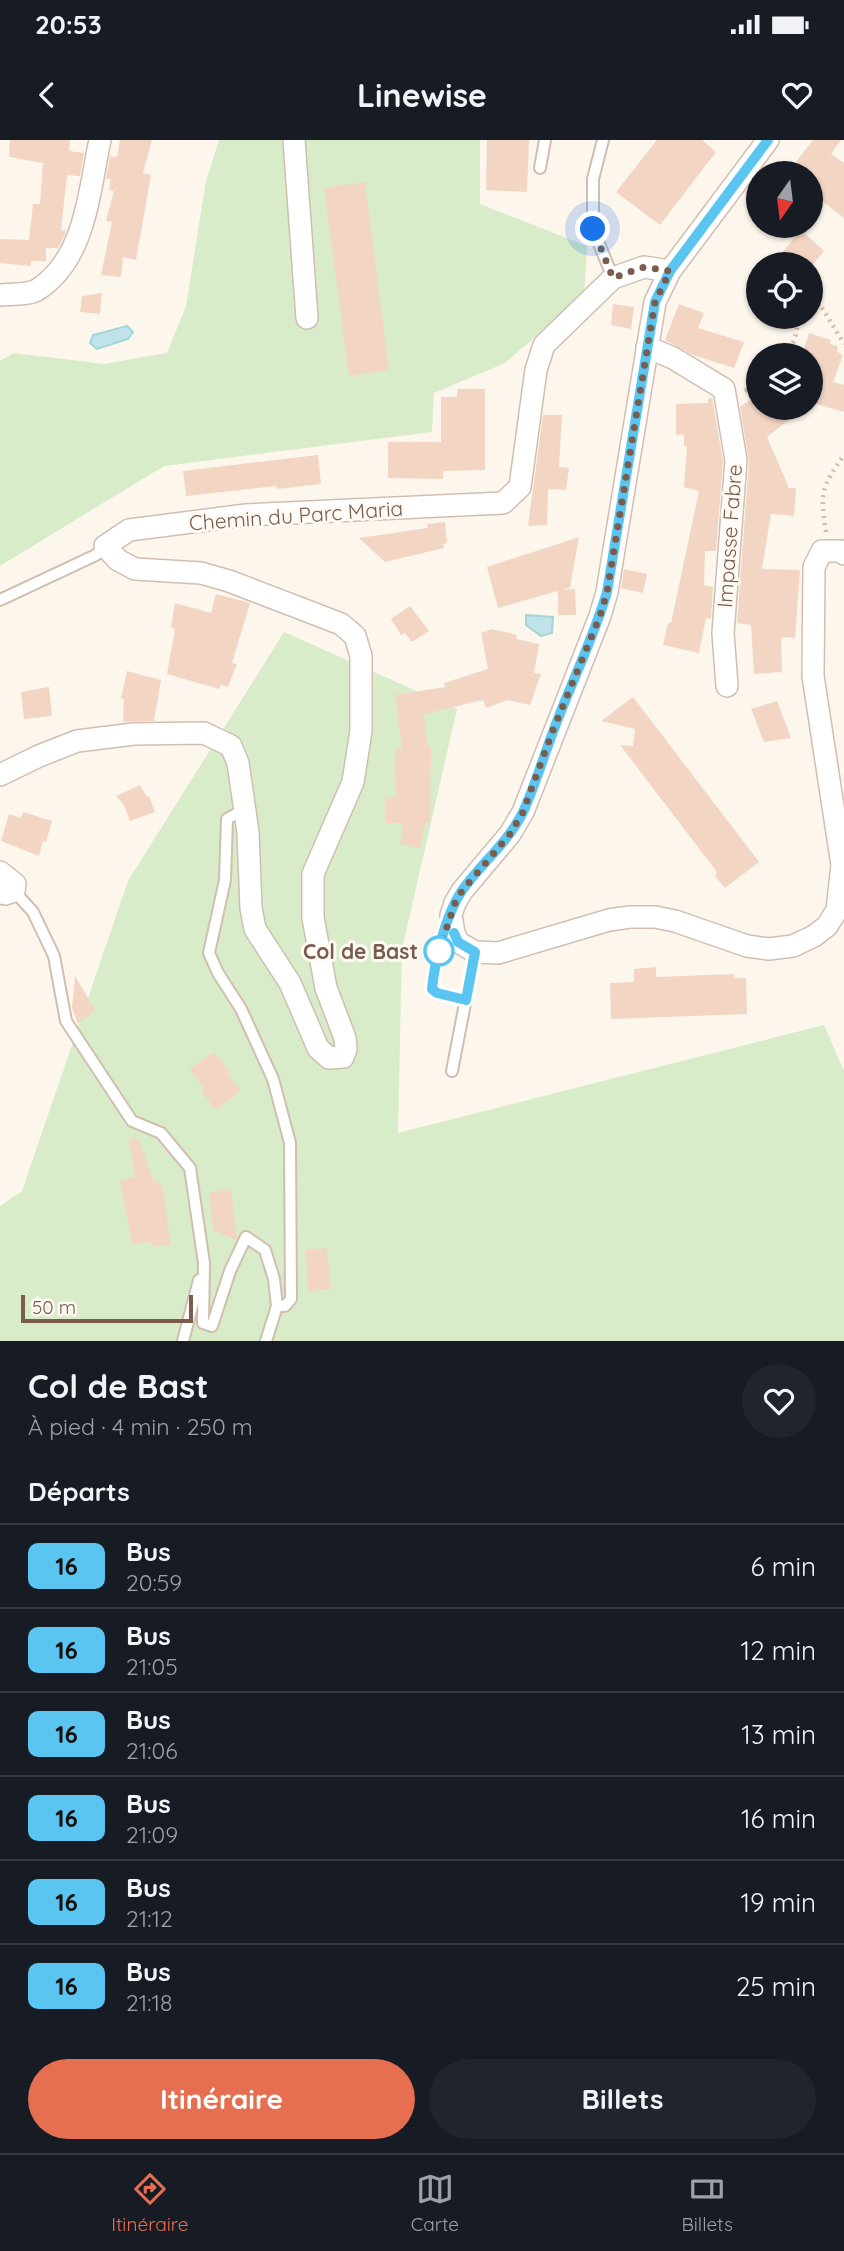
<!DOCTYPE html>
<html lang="fr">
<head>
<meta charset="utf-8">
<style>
	:root { --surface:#171b24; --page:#20242c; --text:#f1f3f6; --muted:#9ea1a6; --line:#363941; --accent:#e76f51 }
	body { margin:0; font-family:Quicksand,sans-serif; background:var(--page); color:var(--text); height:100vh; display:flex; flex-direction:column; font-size:26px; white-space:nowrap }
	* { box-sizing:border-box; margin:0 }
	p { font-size:23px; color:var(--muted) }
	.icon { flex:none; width:38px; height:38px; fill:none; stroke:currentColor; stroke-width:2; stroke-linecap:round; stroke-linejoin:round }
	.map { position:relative; height:1201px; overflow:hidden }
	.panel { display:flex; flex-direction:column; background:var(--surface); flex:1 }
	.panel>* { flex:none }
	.badge { padding:0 14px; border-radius:10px; font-size:24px; line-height:46px }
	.needle { width:46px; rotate:194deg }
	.buttons { position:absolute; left:746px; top:21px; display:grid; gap:14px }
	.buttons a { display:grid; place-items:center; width:77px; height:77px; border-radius:50%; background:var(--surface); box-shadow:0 2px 5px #0004; font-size:35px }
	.scale { position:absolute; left:21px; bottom:18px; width:172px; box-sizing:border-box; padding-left:7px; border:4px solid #7a5c4d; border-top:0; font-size:19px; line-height:24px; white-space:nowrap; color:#7a5c4d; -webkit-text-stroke:5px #fffaf3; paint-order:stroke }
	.you { position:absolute; width:35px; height:35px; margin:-18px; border:5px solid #fff; border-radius:50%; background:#1a73e8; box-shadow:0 0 0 10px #1a73e833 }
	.map>.badge { position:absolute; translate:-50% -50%; box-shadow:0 0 0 4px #fff }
	h2 { padding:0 28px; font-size:26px; line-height:63px }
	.round { display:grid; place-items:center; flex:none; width:74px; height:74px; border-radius:37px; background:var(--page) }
	.overview { display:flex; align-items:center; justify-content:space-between; height:119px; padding:0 28px }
	h1 { font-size:33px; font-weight:700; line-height:52px }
	.primary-button { display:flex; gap:14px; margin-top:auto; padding:14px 28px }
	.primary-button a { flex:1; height:80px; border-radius:42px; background:var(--accent); color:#fff; font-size:28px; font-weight:700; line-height:80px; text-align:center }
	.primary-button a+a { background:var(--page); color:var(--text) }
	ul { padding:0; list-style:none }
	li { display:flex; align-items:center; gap:21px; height:84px; padding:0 28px; border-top:2px solid var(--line) }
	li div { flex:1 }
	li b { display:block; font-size:26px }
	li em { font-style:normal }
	li .badge { min-width:77px; font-weight:700; text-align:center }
	.status { display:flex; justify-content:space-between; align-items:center; height:49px; padding:0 35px; background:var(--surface); direction:ltr }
	.status svg { height:19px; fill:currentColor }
	header { display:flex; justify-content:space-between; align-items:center; height:91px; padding:0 28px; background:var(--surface); font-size:32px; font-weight:700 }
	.tab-bar { display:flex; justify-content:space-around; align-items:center; height:98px; border-top:2px solid var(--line); background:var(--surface); font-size:19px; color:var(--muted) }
	.tab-bar a { display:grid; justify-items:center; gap:4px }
	.tab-bar .current { color:var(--accent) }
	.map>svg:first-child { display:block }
	.green { fill:#d8ecc9 }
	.water { fill:#bfe3e8; stroke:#a5d3da; stroke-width:2 }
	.building { fill:#f3d5c3 }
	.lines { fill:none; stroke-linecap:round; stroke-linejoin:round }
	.service-casing { stroke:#d1beb0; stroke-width:14 }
	.minor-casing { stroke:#d1beb0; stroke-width:24 }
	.path { stroke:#d9b8a5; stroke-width:4.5; stroke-dasharray:2 5; stroke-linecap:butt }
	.service { stroke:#fff; stroke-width:10 }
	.minor { stroke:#fff; stroke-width:21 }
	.line-casing { stroke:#fff; stroke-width:16 }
	.line { stroke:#5bc5f2; stroke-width:10 }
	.walk { stroke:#7a5c4d; stroke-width:7; stroke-dasharray:0 12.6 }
	.stop-dot { fill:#fff; stroke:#5bc5f2; stroke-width:3.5 }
	.labels { text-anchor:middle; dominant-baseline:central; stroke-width:6; stroke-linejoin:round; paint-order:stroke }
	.street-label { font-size:21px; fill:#7a5c4d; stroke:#fffaf3 }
	.stop-label { font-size:21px; font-weight:bold; fill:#7a5c4d; stroke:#fffaf3; text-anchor:end }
</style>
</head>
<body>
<div class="status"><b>20:53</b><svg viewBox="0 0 49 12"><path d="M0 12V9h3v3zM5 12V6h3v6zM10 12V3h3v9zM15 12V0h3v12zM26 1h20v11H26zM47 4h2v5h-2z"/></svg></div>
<header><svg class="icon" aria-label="back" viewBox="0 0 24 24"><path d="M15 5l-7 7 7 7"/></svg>Linewise<svg class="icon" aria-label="heart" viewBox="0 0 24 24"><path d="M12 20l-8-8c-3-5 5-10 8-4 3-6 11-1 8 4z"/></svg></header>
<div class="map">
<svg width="844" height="1201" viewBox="0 0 844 1201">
	<rect width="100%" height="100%" fill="#fdf6ec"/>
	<g class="green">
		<polygon points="219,0 480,0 480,64 587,106 584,154 505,223 434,253 432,292 164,326 0,426 0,221 14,213 104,224 167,213 186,166 206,41"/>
		<polygon points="284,492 457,569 402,809 398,993 824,885 844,931 844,1201 0,1201 0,1066 22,1051 128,741"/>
	</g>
	<g class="water">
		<polygon points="127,186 133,192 128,199 97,209 90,203 93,195"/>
		<polygon points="526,475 553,477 552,493 541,496 526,485"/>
	</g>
	<g class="building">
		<polygon points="10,0 70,0 69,11 84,13 80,36 67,35 61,90 66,91 64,97 58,108 46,108 46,121 31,121 31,126 0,123 0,99 29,100 33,64 40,64 43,23 9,17"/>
		<polygon points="120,0 152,0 143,33 151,35 136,120 123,117 121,137 101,135 112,82 106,81 114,51 109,50 111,39 106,39 110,16 117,17"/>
		<polygon points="487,0 529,0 527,52 486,50"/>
		<polygon points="657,0 702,0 716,12 660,85 616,52"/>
		<polygon points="813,0 841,0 831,14 844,23 844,78 810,52 810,33 796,22"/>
		<polygon points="365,42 389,230 349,236 324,48"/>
		<polygon points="801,90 824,111 813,124 772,124"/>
		<polygon points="102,153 100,174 80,172 82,156"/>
		<polygon points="613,164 634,167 631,189 611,185"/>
		<polygon points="679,164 704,173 698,188 744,202 734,228 693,215 665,200"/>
		<polygon points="809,193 831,200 830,204 838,206 837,212 843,215 833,242 844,245 844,272 810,262 810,241 817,222 810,215 803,212"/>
		<polygon points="458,249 485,249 485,330 443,331 443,339 388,338 388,302 441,302 441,257 457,257"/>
		<polygon points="758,255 758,268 804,268 767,297 789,348 796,348 794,376 771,374 762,429 800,430 795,498 781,497 782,532 754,534 751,485 737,483 749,321 740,267"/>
		<polygon points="712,258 723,321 716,411 705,411 704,445 713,447 711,479 706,478 699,513 663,505 668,483 671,483 699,351 684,347 687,306 684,306 684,294 676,295 676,264 708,263 708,259"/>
		<polygon points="543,275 562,275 559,327 569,328 566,350 548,349 547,385 528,386"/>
		<polygon points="318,315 321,344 277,349 276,346 186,356 183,331"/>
		<polygon points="445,382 447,403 443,404 444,408 385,422 359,398 428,388 427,384"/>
		<polygon points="579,397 570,448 562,450 575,449 576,475 558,475 558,451 498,468 487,427"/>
		<polygon points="624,429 647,434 643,453 621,448"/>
		<polygon points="216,454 250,463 232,523 237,524 228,547 221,545 219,549 167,534 175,489 171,488 175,463 211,473"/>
		<polygon points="410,466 429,491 412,502 405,493 401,495 391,479"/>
		<polygon points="492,489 517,495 516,499 539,504 534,533 541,534 530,565 508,560 486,568 483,560 424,574 428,607 431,607 430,683 425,683 420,708 400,704 403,683 386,683 386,658 396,658 395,609 402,608 395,555 445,547 444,543 488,529 481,493"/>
		<polygon points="127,531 161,540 154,581 123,582 124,559 121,559"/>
		<polygon points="49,547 52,576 24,579 21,552"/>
		<polygon points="633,557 759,722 725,748 715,736 717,732 620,605 633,606 635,589 601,581"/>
		<polygon points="777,561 791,598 764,602 751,569"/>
		<polygon points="140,645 147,657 149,656 155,672 130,681 124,665 116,656"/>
		<polygon points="23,672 52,681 46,702 43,701 39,716 1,701 9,674 21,678"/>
		<polygon points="656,827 656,837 734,834 734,838 746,838 747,874 611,879 610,843 634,842 634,829"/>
		<polygon points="75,836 95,870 78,884 72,868"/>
		<polygon points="214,912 230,932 227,934 241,950 216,970 201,951 204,948 190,929"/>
		<polygon points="138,998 153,1040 162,1044 171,1105 153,1107 150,1102 132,1104 120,1040 135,1037 129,1000"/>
		<polygon points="231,1049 237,1097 236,1100 213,1090 209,1053"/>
		<polygon points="327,1108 331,1149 308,1151 306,1110"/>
	</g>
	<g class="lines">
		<g class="service-casing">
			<g id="service">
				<polyline points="603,0 593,39 593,89 613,138"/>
				<polyline points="540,28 545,0"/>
				<polyline points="0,460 96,415 105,406"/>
				<polyline points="14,751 33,772 54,816 66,881 132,981 161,993 190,1028 204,1123 203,1183 212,1186 230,1131 246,1097 265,1110 274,1139 277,1166 285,1166 291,1159 290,1003 273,939 241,869 218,833 209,813 225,740 227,679 245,669"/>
				<polyline points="448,784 440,806 432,849 437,854 466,860"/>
				<polyline points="452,931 475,812"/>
				<polyline points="183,1201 199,1140"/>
				<polyline points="266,1201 277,1166"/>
			</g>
		</g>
		<g class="minor-casing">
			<g id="minor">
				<polyline points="294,0 307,178"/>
				<polyline points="768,0 670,131 655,162 607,452 600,476 523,672 510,694 462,751 455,763 451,775 454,793 458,802 475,812 498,813 609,780 630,777 655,777 675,781 747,806 769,809 793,806 814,796 827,786 837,770 842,725 813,536 814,427 822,411 841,411 844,414"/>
				<path d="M0,155C10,154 28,155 37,150C86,119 89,51 100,0"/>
				<polyline points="647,207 673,218 724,249 736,320 723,493 727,546"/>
				<polyline points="0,635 39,616 77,601 134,594 204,593 231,606 238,623 248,692 251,768 255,789 290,843 318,908 329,918 343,917 346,909 345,898 326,848 313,778 313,734 353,642 361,591 361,516 355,496 341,484 229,441 201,433 135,429 118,420 105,406 129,390 246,375 503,363 520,347 536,230 544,205 613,138 644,127 670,131"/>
				<polyline points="0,732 15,744 14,751 5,754 0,752"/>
			</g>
		</g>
		<g class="path">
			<polyline points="810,161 821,166 844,204"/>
			<polyline points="786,215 795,199 799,177"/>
			<polyline points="745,251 758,245"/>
			<path d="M826,392C820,352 821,348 844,315"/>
		</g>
		<use href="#service" class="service"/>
		<use href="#minor" class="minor"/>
	</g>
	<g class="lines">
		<g class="line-casing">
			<path id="line" d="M454,793L458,802L475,812L466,860L437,853L432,849C435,819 445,777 461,752C480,724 508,703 523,672C535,646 543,618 553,592C570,545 593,500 607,452L655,162L670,131L768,0"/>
		</g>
		<use href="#line" class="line"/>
		<polyline class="walk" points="439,811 455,763 462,751 510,694 523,672 553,590 600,476 607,452 655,162 670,131 644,127 613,138 593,89"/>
	</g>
	<circle class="stop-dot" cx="439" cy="811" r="14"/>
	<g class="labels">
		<g class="street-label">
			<text transform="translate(296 375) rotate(-4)">Chemin du Parc Maria</text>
			<text transform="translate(729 396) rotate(-86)">Impasse Fabre</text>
		</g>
		<g class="stop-label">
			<text x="418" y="811">Col de Bast</text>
		</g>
	</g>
</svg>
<div class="buttons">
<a><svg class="needle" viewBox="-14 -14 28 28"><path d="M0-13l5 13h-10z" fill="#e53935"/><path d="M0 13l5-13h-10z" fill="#9ea1a6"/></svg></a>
<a><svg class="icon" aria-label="locate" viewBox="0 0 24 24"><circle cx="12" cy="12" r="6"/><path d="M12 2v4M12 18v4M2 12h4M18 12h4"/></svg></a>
<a><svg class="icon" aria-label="layers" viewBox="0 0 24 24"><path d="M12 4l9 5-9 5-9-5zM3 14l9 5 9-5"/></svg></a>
</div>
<div class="scale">50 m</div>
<div class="you" style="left:593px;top:89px"></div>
</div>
<section class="panel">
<div class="overview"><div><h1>Col de Bast</h1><p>À pied · 4 min · 250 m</p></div><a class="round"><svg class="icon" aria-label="heart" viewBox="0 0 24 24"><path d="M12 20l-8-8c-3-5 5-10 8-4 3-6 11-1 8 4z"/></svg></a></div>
<h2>Départs</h2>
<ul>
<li><span class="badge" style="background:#5bc5f2;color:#111">16</span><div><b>Bus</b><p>20:59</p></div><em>6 min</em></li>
<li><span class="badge" style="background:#5bc5f2;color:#111">16</span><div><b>Bus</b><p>21:05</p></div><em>12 min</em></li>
<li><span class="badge" style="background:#5bc5f2;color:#111">16</span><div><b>Bus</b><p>21:06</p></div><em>13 min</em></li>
<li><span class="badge" style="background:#5bc5f2;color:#111">16</span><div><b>Bus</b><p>21:09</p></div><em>16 min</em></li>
<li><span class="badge" style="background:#5bc5f2;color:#111">16</span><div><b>Bus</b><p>21:12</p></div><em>19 min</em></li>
<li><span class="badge" style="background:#5bc5f2;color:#111">16</span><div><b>Bus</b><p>21:18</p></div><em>25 min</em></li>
</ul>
<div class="primary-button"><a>Itinéraire</a><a>Billets</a></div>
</section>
<nav class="tab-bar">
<a class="current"><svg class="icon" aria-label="directions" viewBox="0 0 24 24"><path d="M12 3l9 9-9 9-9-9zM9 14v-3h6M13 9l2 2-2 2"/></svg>Itinéraire</a>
<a><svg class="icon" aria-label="map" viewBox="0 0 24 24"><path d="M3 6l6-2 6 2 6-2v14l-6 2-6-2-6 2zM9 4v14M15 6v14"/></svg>Carte</a>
<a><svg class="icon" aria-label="tickets" viewBox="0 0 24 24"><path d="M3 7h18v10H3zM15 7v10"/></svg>Billets</a>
</nav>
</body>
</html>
